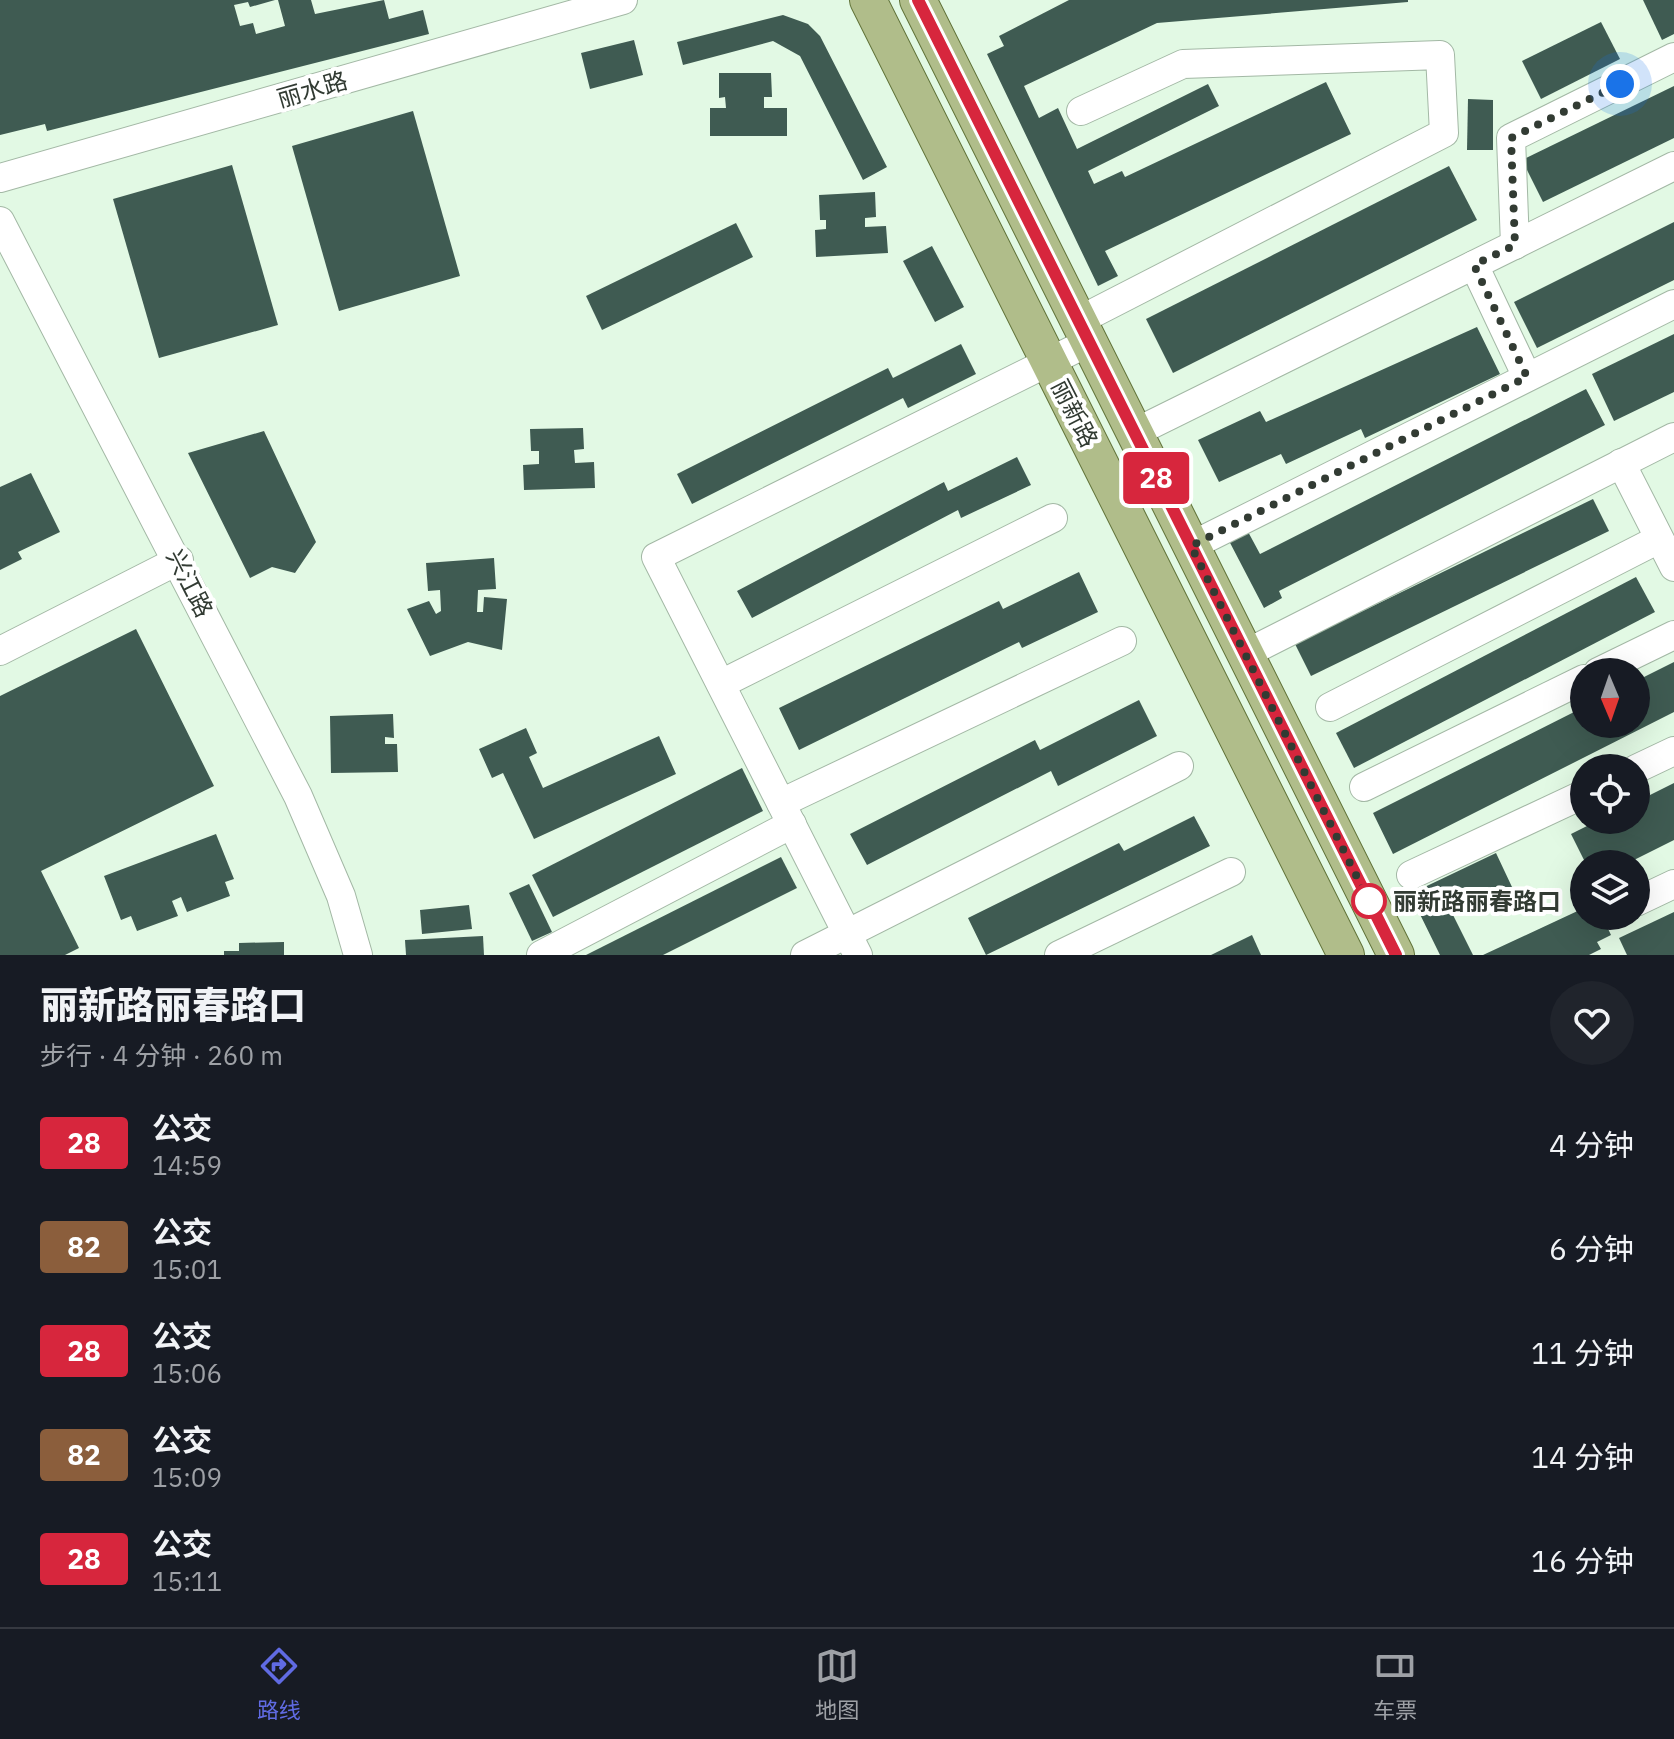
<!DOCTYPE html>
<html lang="zh">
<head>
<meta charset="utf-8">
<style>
	:root { --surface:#171b24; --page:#20242c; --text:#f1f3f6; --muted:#9ea1a6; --line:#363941; --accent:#606be3 }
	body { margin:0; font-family:"IBM Plex Sans","Noto Sans SC",sans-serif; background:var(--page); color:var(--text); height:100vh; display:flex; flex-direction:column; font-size:30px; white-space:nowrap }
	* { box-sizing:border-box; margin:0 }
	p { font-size:26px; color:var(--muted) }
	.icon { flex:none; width:44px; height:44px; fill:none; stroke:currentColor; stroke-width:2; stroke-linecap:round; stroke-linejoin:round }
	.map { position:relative; height:955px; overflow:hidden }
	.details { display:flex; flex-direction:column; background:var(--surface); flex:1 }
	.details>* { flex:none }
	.badge { padding:0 16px; border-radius:6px; font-size:28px; line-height:52px }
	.needle { width:52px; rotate:178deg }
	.fabs { position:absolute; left:1570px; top:658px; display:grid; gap:16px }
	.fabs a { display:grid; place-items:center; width:80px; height:80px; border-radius:50%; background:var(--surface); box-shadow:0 8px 32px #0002; font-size:40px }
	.you { position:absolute; width:40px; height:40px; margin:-20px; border:6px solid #fff; border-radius:50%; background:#1a73e8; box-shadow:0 0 0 12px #1a73e833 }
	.map>.badge { position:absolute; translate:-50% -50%; box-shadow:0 0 0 4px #fff }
	.round { display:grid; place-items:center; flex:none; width:84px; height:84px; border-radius:42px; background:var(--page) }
	.overview { display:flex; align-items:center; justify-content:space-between; height:136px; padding:0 40px }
	h1 { font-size:38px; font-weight:800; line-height:60px }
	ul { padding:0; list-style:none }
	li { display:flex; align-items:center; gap:24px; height:104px; padding:0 40px }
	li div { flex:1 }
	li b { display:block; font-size:30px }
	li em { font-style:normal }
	li .badge { min-width:88px; font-weight:700; text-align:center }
	.tabs { display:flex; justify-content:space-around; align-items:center; height:112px; border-top:2px solid var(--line); background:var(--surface); font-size:22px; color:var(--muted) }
	.tabs a { display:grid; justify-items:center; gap:4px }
	.tabs .current { color:var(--accent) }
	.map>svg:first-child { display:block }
	.building { fill:#3f5b52 }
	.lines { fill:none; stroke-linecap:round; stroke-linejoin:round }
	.minor-casing { stroke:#a3b8a5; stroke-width:30 }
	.major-casing { stroke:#617339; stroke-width:38 }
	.minor { stroke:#fff; stroke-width:28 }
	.major { stroke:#b0bd8a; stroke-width:36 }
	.line-casing { stroke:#fff; stroke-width:18 }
	.line { stroke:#d7263d; stroke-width:12 }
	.walk { stroke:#323b33; stroke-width:8; stroke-dasharray:0 14.4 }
	.stop-dot { fill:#fff; stroke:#d7263d; stroke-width:4 }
	.labels { text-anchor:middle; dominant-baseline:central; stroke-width:8; stroke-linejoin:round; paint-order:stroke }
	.street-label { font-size:24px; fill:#323b33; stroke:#fff }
	.stop-label { font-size:24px; font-weight:bold; fill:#323b33; stroke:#fff; text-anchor:start }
</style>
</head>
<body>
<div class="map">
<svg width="1674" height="955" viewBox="0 0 1674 955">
	<rect width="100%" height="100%" fill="#e2f9e4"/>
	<g class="building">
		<polygon points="0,0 275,0 250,7 248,2 234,5 240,26 253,23 256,34 285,26 278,0 311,0 315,14 384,0 389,19 423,10 429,34 47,131 45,124 0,135"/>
		<polygon points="1069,0 1408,0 1408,2 1157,23 1024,86 1039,118 1058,108 1077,149 1208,84 1219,106 1088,171 1094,184 1122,171 1125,177 1326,82 1351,134 1105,251 1118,276 1098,286 987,54 1004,46 999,36"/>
		<polygon points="1643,0 1674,0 1674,34 1662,40"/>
		<polygon points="783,15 808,24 820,36 887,167 863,180 800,56 773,41 683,65 677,42"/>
		<polygon points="1601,22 1620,59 1541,99 1522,61"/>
		<polygon points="634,40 643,75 590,89 581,53"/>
		<polygon points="719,73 771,73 772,97 764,97 764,108 787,108 787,136 710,136 710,108 726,108 725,97 719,98"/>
		<polygon points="1674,86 1674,138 1543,202 1522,160"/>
		<polygon points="1468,99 1493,100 1493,150 1467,150"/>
		<polygon points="413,111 460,276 339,311 292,146"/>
		<polygon points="232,165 278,325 159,358 113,199"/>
		<polygon points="1449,166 1477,220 1173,373 1146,319"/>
		<polygon points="875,192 876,217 865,218 865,227 886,226 888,253 816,257 815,230 826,229 826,220 820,220 819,195"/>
		<polygon points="1674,222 1674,280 1537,348 1514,302"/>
		<polygon points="736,223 753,257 602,330 586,296"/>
		<polygon points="932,246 964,307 935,322 903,261"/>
		<polygon points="1477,327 1500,374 1365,438 1361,429 1286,464 1281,454 1219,482 1198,440 1260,411 1266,422"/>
		<polygon points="1674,334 1674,392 1614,421 1592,374"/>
		<polygon points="961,344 976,374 908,408 903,398 692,504 677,474 888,368 893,378"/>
		<polygon points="1586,389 1605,425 1279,591 1282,598 1264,608 1227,537 1246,528 1260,554"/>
		<polygon points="583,428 584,449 574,450 575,463 594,462 595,488 524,490 523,465 539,464 539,451 531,451 530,429"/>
		<polygon points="264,431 316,542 295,573 272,567 250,578 188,453"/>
		<polygon points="1017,457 1031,485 961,518 958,510 752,618 737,591 944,482 948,491"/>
		<polygon points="31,473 60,532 18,552 22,559 0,570 0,487"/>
		<polygon points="1593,499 1609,531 1311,676 1295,644"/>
		<polygon points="494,558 496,589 478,590 477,612 483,612 484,597 507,599 502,650 468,642 430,656 407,609 429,601 436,614 441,611 440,590 428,591 426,563"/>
		<polygon points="1079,572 1098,612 1022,648 1019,642 799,750 779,708 999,601 1003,609"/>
		<polygon points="1636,577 1655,612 1354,768 1336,733"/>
		<polygon points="136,629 214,786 41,871 79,948 65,955 0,955 0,696"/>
		<polygon points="1674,662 1674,712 1393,854 1373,813 1584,707 1584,724 1636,724 1636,681"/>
		<polygon points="1139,700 1157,736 1058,786 1051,771 867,865 850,834 1035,740 1040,750"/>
		<polygon points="393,714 394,738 385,737 385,744 397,744 398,772 331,773 330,716"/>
		<polygon points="526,728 537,753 529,757 543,788 659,736 676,774 534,839 503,773 492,778 479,749"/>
		<polygon points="742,768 763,811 553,917 532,875"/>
		<polygon points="1674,783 1674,840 1626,864 1586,864 1571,834 1599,820 1636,820 1636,802"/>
		<polygon points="1194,816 1210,846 986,955 968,918 1119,843 1124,851"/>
		<polygon points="216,834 234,879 225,882 230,896 187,912 181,897 172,901 178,916 137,931 131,916 121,920 104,876"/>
		<polygon points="1496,853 1512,887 1453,915 1473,955 1440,955 1410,894"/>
		<polygon points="781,857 797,888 663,955 586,955"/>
		<polygon points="529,884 552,932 532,941 509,893"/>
		<polygon points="469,905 472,929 422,934 420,910"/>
		<polygon points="1584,908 1584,916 1602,916 1611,935 1597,942 1601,949 1589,955 1483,955"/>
		<polygon points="1674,912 1674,955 1627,955 1619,938"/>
		<polygon points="1252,935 1261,955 1211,955"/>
		<polygon points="483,936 484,955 406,955 405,940"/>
		<polygon points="284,942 284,955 224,955 224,951 239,951 239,943"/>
	</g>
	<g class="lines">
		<g class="minor-casing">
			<g id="minor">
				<polyline points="0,178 623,0"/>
				<polyline points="0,221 298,796 341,896 358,955"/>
				<polyline points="1515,245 1511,138 1674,57"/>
				<polyline points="1474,265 1527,377"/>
				<polyline points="1078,321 1444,133 1440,55 1183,64 1081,111"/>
				<polyline points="1134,433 1674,166"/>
				<polyline points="1621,463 1674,567"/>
				<polyline points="1191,546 1674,304"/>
				<polyline points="0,651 179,560"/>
				<polyline points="1245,654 1674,437"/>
				<polyline points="1598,672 1674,635"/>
				<polyline points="721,684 1053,518"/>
				<polyline points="1330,707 1659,539"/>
				<polyline points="1636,769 1674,751"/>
				<polyline points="1364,787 1584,679"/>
				<polyline points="781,803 1122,641"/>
				<polyline points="1411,875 1584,794"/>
				<polyline points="1636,902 1674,884"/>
				<polyline points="541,955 792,824"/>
				<polyline points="805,955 1179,766"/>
				<polyline points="858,955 656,557 1089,342"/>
				<polyline points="1059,955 1231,872"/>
			</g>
		</g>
		<g class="major-casing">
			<g id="major">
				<polyline points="868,0 1346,955"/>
				<polyline points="918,0 1396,955"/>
			</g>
		</g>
		<use href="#minor" class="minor"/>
		<use href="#major" class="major"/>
	</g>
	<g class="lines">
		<g class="line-casing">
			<polyline id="line" points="918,0 1396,955"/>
		</g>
		<use href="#line" class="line"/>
		<polyline class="walk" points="1369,901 1191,546 1527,377 1474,265 1515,245 1511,138 1620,84"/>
	</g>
	<circle class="stop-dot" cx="1369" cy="901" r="16"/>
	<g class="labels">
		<g class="street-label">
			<text transform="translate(312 89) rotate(-16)">丽水路</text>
			<text transform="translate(1075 413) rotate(63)">丽新路</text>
			<text transform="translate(190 583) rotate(63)">兴江路</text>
		</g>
		<g class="stop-label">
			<text x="1393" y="901">丽新路丽春路口</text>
		</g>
	</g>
</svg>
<div class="fabs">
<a><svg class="needle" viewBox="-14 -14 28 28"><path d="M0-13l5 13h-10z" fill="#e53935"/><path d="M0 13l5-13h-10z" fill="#9ea1a6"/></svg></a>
<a><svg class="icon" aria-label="locate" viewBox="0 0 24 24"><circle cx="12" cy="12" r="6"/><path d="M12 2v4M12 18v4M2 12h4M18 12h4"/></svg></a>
<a><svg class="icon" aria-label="layers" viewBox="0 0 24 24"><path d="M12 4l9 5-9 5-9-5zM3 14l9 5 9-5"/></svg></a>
</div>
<div class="you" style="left:1620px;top:84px"></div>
<b class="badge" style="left:1156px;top:478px;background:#d7263d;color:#fff">28</b>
</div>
<section class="details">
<div class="overview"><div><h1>丽新路丽春路口</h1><p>步行 · 4 分钟 · 260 m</p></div><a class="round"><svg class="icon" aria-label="heart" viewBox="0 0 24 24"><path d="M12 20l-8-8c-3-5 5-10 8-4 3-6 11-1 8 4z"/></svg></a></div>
<ul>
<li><span class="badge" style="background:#d7263d;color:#fff">28</span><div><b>公交</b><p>14:59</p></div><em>4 分钟</em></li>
<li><span class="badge" style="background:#8b5e3c;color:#fff">82</span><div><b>公交</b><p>15:01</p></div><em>6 分钟</em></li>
<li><span class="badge" style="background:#d7263d;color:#fff">28</span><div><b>公交</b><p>15:06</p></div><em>11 分钟</em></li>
<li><span class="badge" style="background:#8b5e3c;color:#fff">82</span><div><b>公交</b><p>15:09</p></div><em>14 分钟</em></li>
<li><span class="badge" style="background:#d7263d;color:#fff">28</span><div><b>公交</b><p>15:11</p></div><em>16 分钟</em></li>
</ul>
</section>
<nav class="tabs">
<a class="current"><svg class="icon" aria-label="directions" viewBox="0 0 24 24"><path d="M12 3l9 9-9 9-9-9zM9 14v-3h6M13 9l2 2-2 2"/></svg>路线</a>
<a><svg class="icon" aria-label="map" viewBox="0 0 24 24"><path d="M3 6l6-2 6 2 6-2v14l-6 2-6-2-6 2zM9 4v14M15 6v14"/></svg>地图</a>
<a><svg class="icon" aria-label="tickets" viewBox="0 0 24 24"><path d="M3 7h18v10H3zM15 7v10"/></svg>车票</a>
</nav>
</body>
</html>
